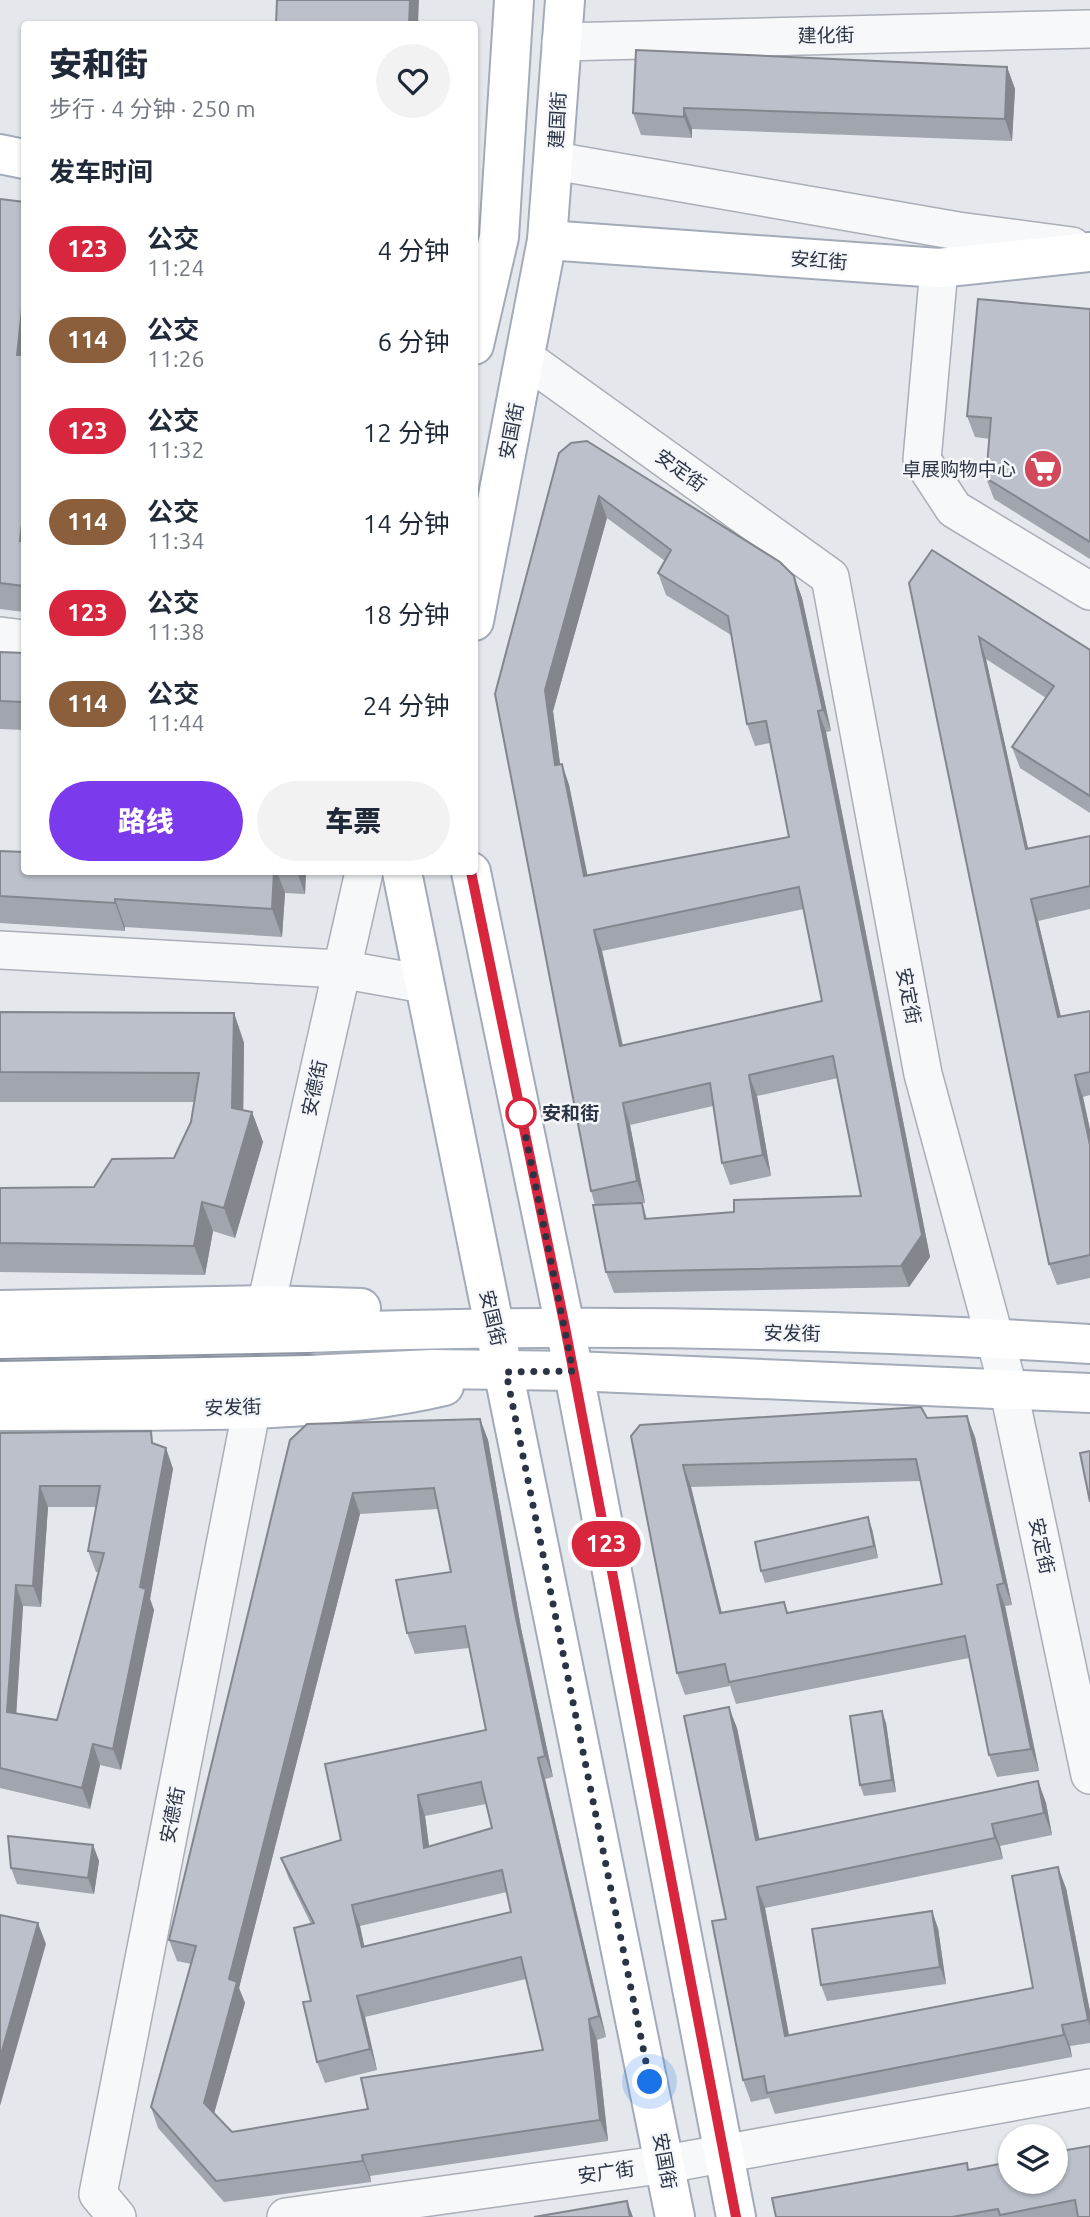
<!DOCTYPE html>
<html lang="zh">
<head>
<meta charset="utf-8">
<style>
	:root { --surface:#fff; --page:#f2f2f3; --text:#1f2937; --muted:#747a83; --accent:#7c3aed }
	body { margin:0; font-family:Ubuntu,"Noto Sans SC",sans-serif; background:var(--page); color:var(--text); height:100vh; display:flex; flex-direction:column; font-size:26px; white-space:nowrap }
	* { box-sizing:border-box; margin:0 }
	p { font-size:23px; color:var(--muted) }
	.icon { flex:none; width:38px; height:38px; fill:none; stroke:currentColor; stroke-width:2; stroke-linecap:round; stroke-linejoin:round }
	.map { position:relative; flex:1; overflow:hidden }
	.side { position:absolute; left:21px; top:21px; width:457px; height:854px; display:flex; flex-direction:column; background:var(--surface); border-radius:7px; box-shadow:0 2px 5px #0004 }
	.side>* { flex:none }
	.badge { padding:0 14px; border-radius:23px; font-size:24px; line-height:46px }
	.tools { position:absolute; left:998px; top:2124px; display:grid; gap:14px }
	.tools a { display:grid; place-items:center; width:70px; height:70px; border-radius:50%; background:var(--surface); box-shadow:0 2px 5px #0004; font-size:35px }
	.you { position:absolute; width:35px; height:35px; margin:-18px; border:5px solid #fff; border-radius:50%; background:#1a73e8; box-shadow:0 0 0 10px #1a73e833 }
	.map>.badge { position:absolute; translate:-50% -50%; box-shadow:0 0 0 4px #fff }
	h2 { padding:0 28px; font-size:26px; line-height:63px }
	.round { display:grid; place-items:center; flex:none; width:74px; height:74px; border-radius:37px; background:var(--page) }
	.overview { display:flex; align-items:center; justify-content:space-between; height:119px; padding:0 28px }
	h1 { font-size:33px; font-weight:800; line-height:52px }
	.button { display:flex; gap:14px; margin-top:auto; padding:14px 28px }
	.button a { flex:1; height:80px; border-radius:42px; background:var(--accent); color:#fff; font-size:28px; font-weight:800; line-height:80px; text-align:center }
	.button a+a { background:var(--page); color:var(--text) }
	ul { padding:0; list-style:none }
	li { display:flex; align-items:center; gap:21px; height:91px; padding:0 28px }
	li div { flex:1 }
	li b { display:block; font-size:26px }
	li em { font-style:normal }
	li .badge { min-width:77px; font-weight:700; text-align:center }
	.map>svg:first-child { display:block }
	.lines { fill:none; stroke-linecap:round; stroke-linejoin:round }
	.minor-casing { stroke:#a9aeb7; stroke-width:40 }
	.major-casing { stroke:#a3abb8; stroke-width:42 }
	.highway-casing { stroke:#8b94a3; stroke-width:42 }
	.minor { stroke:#f7f8fa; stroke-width:37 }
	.major { stroke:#fff; stroke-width:38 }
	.highway { stroke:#fff; stroke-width:38 }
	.wall { fill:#a1a5ae; fill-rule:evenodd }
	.shaded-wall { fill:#83868d }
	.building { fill:#bbc0ca; stroke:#83868d; stroke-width:2; fill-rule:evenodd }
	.line-casing { stroke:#fff; stroke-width:16 }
	.line { stroke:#d7263d; stroke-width:10 }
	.walk { stroke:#2b3445; stroke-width:7; stroke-dasharray:0 12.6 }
	.stop-dot { fill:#fff; stroke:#d7263d; stroke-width:3.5 }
	.labels { text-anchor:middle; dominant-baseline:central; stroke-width:5; stroke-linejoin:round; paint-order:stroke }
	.street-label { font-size:19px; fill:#2b3445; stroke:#f4f6f9 }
	.poi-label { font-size:19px; fill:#2b3445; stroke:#f4f6f9; text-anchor:end }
	.stop-label { font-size:19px; font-weight:bold; fill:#2b3445; stroke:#f4f6f9; text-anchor:start }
</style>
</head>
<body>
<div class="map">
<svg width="1090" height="2217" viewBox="0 0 1090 2217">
	<rect width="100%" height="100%" fill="#e4e7ec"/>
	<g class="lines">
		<g class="minor-casing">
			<g id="minor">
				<polyline points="561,42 1090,29"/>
				<polyline points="555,161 958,231 1072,246"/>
				<polyline points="939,268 922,460 954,509 1090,591"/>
				<polyline points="525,358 830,577 923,1074 1008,1387 1090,1775"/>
				<polyline points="0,636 24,639"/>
				<polyline points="0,950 340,969 424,984"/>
				<polyline points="266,1305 364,872"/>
				<polyline points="117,2217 98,2194 252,1407"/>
				<polyline points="286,2217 666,2164 1090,2088"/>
			</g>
		</g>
		<g class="major-casing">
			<g id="major">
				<polyline points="0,154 24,159"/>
				<polyline points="547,240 939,268 1090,252"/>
				<polyline points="474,345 499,237 514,0"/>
				<polyline points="474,621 547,240 565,0"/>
				<polyline points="402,872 675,2217"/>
				<polyline points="471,872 565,1327 736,2217"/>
				<polyline points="0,1310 266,1305 361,1308"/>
				<path d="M306,1333C566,1323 829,1328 1090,1344"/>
				<polyline points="308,1375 432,1369 573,1371 1090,1393"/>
				<path d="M0,1411C141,1409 308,1418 444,1386"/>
			</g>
		</g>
		<g class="highway-casing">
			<g id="highway">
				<polyline points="0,1339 306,1333"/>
				<polyline points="0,1381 308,1375"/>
			</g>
		</g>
		<use href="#minor" class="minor"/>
		<use href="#major" class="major"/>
		<use href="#highway" class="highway"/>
	</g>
	<g class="wall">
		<polygon points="1007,67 1015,89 1012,141 692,129 692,138 641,135 633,113"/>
		<polygon points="0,199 24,202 24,612 0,609"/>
		<polygon points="1090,309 1090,559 994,499 986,478 990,439 975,437 967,416"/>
		<path d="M559,453L794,576L802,598L831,731L826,732L930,1257L909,1287L614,1293L606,1272L595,1205L591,1191L495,694ZM607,518L665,561L658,573L666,595L731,635L747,724L755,746L770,743L789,837L587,875L569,785L562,764H560L553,711ZM804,909L822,1001L623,1045L602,951ZM838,1078L861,1196L734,1212L647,1219L642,1203H645L630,1125L713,1106L722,1163L730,1185L771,1176L757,1096Z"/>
		<polygon points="909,583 1090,650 1090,813 1020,768 1012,747 1046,698 986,659 1028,849 1090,836 1090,909 1038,921 1061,1017 1090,1011 1090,1095 1083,1097 1090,1130 1090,1278 1057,1285 1049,1264"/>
		<polygon points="0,652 24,653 24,730 0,729"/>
		<polygon points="0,851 24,872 306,872 305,894 285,893 282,937 125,927 125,931 0,923"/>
		<polygon points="0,1012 234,1013 244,1043 243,1110 252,1112 263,1142 235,1238 213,1231 205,1275 0,1272 0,1188 94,1187 174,1158 191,1122 194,1102 0,1102"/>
		<path d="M927,1418L975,1437L1012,1605L1005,1606L1039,1771L997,1777L989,1755L969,1658L736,1704L730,1686L685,1695L677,1673L631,1436ZM921,1481L942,1584L788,1613L784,1602L722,1613L691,1487Z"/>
		<path d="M480,1419L488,1440L521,1628L553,1777L545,1779L606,2037L597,2040L608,2141L370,2176L371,2182L224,2202L158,2128L151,2107L191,1964L177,1961L169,1940L290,1440ZM438,1509L451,1572L407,1633L415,1654L469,1648L486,1730L341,1840L281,1858L289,1879L311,1924V2001L317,2062L325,2083L377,2070L365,2017L526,1979L543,2050L368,2109L232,2132L214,2114L245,2003L239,1988L360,1514ZM486,1804L492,1828L429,1846L425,1816ZM507,1892L511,1912L364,1946L360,1926Z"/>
		<path d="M0,1433L156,1444L166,1448L173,1469L150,1599L154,1610L121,1770L100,1765L90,1809L0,1788ZM48,1507H96L88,1551L96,1572H99L57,1720L16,1714L23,1606L41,1607Z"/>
		<polygon points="872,1529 878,1558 765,1583 761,1571"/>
		<polygon points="886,1723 896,1792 864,1796 860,1785"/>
		<polygon points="737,1728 759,1839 1038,1781 1046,1803 1052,1835 1000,1846 1003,1859 765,1908 789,2035 1033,1988 1066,1888 1090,2012 1090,2043 1070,2046 1072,2057 775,2114 769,2098 751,2102 743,2080 726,1919"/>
		<polygon points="93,1845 99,1861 94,1894 17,1884 11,1868"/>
		<polygon points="938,1928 946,1984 827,2001 821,1985"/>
		<polygon points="1090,2146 1090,2217 776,2217 969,2170"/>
	</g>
	<g class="shaded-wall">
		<polygon points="410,0 419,0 418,24 409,24"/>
		<polygon points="1007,67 1015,89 1012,141 1005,119"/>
		<polygon points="684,108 692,129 692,138 684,117"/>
		<polygon points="24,291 24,374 17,355"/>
		<polygon points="599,496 607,518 553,711 563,786 555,765 545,690"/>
		<polygon points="24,506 24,552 20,541"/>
		<polygon points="794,576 802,598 831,731 823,710"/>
		<polygon points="979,637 986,659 1033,870 1026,849"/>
		<polygon points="818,711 826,732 930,1257 909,1287 901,1266"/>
		<polygon points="562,764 569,785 592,897 584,876"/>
		<polygon points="274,872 277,872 285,893 282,937 272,909"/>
		<polygon points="297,872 306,872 305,894"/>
		<polygon points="115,899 125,927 125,931 115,903"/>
		<polygon points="1031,899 1038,921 1066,1038 1058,1017"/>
		<polygon points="594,930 602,951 627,1067 620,1046"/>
		<polygon points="234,1013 244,1043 243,1138 232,1108"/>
		<polygon points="749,1075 757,1096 771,1176 763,1155"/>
		<polygon points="1075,1075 1083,1097 1090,1130 1090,1145"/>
		<polygon points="623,1103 630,1125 645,1203 637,1181"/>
		<polygon points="252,1112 263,1142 235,1238 224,1208"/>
		<polygon points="202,1202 213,1231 205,1275 194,1246"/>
		<polygon points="967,1416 975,1437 1012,1605 1004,1583"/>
		<polygon points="480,1419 488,1440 521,1628 553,1777 545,1756 514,1608"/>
		<polygon points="166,1448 173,1469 150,1599 154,1610 121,1770 113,1749 140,1587"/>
		<polygon points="683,1465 691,1487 727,1635 720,1613"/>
		<polygon points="40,1486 48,1507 41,1607 33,1586"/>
		<polygon points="353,1493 360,1514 239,1988 245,2003 211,2124 204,2103 229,1979"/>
		<polygon points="868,1517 872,1529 878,1558 874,1546"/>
		<polygon points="16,1585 23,1606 15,1734 7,1712"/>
		<polygon points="997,1585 1005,1606 1039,1771 1031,1749"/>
		<polygon points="729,1707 737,1728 764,1861 756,1840"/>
		<polygon points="882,1711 886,1723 896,1792 892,1780"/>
		<polygon points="93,1744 100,1765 90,1809 82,1788"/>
		<polygon points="538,1758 545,1779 606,2037 599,2016"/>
		<polygon points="1038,1781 1046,1803 1052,1835 1044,1813"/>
		<polygon points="418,1795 425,1816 432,1869 424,1848"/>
		<polygon points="992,1824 1000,1846 1003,1859 995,1838"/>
		<polygon points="93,1845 99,1861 94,1894 88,1878"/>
		<polygon points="1058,1867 1066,1888 1090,2012 1090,2026 1088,2020"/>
		<polygon points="757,1887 765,1908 793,2057 785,2036"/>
		<polygon points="352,1905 360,1926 369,1968 362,1947"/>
		<polygon points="932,1911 938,1928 946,1984 940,1967"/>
		<polygon points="38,1923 46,1944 0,2106 0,2058"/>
		<polygon points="357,1996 365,2017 377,2070 370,2049"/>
		<polygon points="589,2019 597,2040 608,2141 600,2120"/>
		<polygon points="1062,2025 1070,2046 1072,2057 1064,2035"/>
		<polygon points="362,2155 370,2176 371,2182 363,2161"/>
		<polygon points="627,2201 633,2217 630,2217"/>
	</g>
	<g class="building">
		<polygon points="277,0 410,0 409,24 276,24"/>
		<polygon points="636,50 1007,67 1005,119 684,108 684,117 633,113"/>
		<polygon points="0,199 24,202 24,291 17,355 24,355 24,506 20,541 24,541 24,586 0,583"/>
		<polygon points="978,299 1090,309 1090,542 986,478 991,418 967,416"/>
		<path d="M587,441L780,562L794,576L823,710L818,711L922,1235L901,1266L606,1272L593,1205L642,1203L645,1219L734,1212V1200L861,1196L833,1056L749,1075L763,1155L722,1163L710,1083L623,1103L637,1181L591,1191L495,694L559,453L571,443ZM599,496L671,550L658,573L728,616L747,724L766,721L789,837L584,876L562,764L555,765L545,690ZM799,887L822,1001L620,1046L594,930Z"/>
		<polygon points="932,550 1090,650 1090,796 1012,747 1054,686 979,637 1026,849 1090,836 1090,886 1031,899 1058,1017 1090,1011 1090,1072 1075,1075 1090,1145 1090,1255 1049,1264 909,583"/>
		<polygon points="0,652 24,653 24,702 0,701"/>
		<polygon points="0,851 24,852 24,872 274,872 272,909 115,899 115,903 0,896"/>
		<polygon points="0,1012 234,1013 232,1108 252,1112 224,1208 202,1202 194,1246 0,1243 0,1188 94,1187 112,1159 174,1158 191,1122 199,1073 0,1072"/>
		<path d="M921,1407L927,1418L967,1416L1004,1583L997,1585L1031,1749L989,1755L965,1636L729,1682L725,1664L677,1673L631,1436L640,1425ZM916,1459L942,1584L787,1613L784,1602L720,1613L683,1465Z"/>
		<path d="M480,1419L514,1608L545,1756L538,1758L599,2016L589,2019L600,2120L362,2155L363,2161L216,2181L151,2107L196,1946L169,1940L290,1440L307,1424ZM434,1488L451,1572L396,1580L407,1633L465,1626L486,1730L325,1764L341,1840L281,1858L314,1923L294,1928L311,2001L303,2002L317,2062L370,2049L357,1996L521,1957L543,2050L361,2078L368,2109L232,2132L204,2103L237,1982L229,1979L353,1493ZM481,1782L492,1828L424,1848L418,1795ZM502,1870L511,1912L362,1947L352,1905Z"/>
		<path d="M151,1431L152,1443L166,1448L140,1587L146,1589L113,1749L93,1744L82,1788L0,1768V1433ZM40,1486H100L88,1551L104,1553L57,1720L7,1712L16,1585L33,1586Z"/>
		<polygon points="1090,1451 1090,1502 1080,1453"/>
		<polygon points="868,1517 874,1546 761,1571 755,1542"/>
		<polygon points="729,1707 756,1840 1038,1781 1044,1813 992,1824 995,1838 757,1887 785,2036 1033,1988 1012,1876 1058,1867 1088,2020 1062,2025 1064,2035 767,2093 764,2076 743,2080 712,1921 726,1919 684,1716"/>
		<polygon points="882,1711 892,1780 860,1785 850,1716"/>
		<polygon points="8,1836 93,1845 88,1878 11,1868"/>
		<polygon points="932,1911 940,1967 821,1985 812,1929"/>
		<polygon points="0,1915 38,1923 0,2058"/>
		<polygon points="1090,2146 1090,2217 1078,2217 1075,2200 1000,2215 998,2209 952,2217 776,2217 772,2198 967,2163 968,2170 1010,2162 1010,2182 1055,2182 1055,2152"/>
		<polygon points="627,2201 630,2217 534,2217"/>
	</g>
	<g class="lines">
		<g class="line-casing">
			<polyline id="line" points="471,872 565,1327 736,2217"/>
		</g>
		<use href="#line" class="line"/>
		<polyline class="walk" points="521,1113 573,1371 506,1372 650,2082"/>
	</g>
	<defs>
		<g id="supermarket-disc" transform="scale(2.0125)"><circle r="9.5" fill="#d1495b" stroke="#f4f6f9"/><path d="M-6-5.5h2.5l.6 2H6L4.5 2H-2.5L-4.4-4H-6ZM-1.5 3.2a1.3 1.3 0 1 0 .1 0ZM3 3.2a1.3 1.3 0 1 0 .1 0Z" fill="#fff"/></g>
	</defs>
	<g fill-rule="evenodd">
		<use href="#supermarket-disc" x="1043" y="469"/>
	</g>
	<circle class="stop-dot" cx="521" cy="1113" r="14"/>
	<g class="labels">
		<g class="street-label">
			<text transform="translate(826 35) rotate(-1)">建化街</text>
			<text transform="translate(557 120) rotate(-87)">建国街</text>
			<text transform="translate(819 260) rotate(4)">安红街</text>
			<text transform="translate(511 431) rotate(-79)">安国街</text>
			<text transform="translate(681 470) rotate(36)">安定街</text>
			<text transform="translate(909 996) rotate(79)">安定街</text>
			<text transform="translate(314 1088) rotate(-78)">安德街</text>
			<text transform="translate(493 1318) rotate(77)">安国街</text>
			<text transform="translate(792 1333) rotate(1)">安发街</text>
			<text transform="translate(233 1407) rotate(-2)">安发街</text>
			<text transform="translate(1042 1546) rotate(78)">安定街</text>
			<text transform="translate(172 1815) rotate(-79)">安德街</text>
			<text transform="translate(665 2161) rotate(80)">安国街</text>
			<text transform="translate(606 2172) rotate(-8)">安广街</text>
		</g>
		<g class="poi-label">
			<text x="1016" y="469">卓展购物中心</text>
		</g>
		<g class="stop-label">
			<text x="542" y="1113">安和街</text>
		</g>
	</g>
</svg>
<div class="tools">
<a><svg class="icon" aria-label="layers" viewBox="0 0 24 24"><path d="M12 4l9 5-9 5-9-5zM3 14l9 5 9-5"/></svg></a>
</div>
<div class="you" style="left:650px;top:2082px"></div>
<b class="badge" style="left:606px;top:1544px;background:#d7263d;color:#fff">123</b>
<section class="side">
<div class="overview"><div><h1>安和街</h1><p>步行 · 4 分钟 · 250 m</p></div><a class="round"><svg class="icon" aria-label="heart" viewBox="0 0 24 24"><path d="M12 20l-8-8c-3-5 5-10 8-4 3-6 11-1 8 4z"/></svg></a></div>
<h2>发车时间</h2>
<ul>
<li><span class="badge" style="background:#d7263d;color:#fff">123</span><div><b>公交</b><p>11:24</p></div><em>4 分钟</em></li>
<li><span class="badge" style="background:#8b5e3c;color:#fff">114</span><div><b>公交</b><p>11:26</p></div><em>6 分钟</em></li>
<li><span class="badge" style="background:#d7263d;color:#fff">123</span><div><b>公交</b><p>11:32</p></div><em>12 分钟</em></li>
<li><span class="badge" style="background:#8b5e3c;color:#fff">114</span><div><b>公交</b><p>11:34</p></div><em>14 分钟</em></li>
<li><span class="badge" style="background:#d7263d;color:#fff">123</span><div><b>公交</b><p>11:38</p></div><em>18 分钟</em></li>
<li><span class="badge" style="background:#8b5e3c;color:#fff">114</span><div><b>公交</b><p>11:44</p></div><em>24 分钟</em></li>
</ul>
<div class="button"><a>路线</a><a>车票</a></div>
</section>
</div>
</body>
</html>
